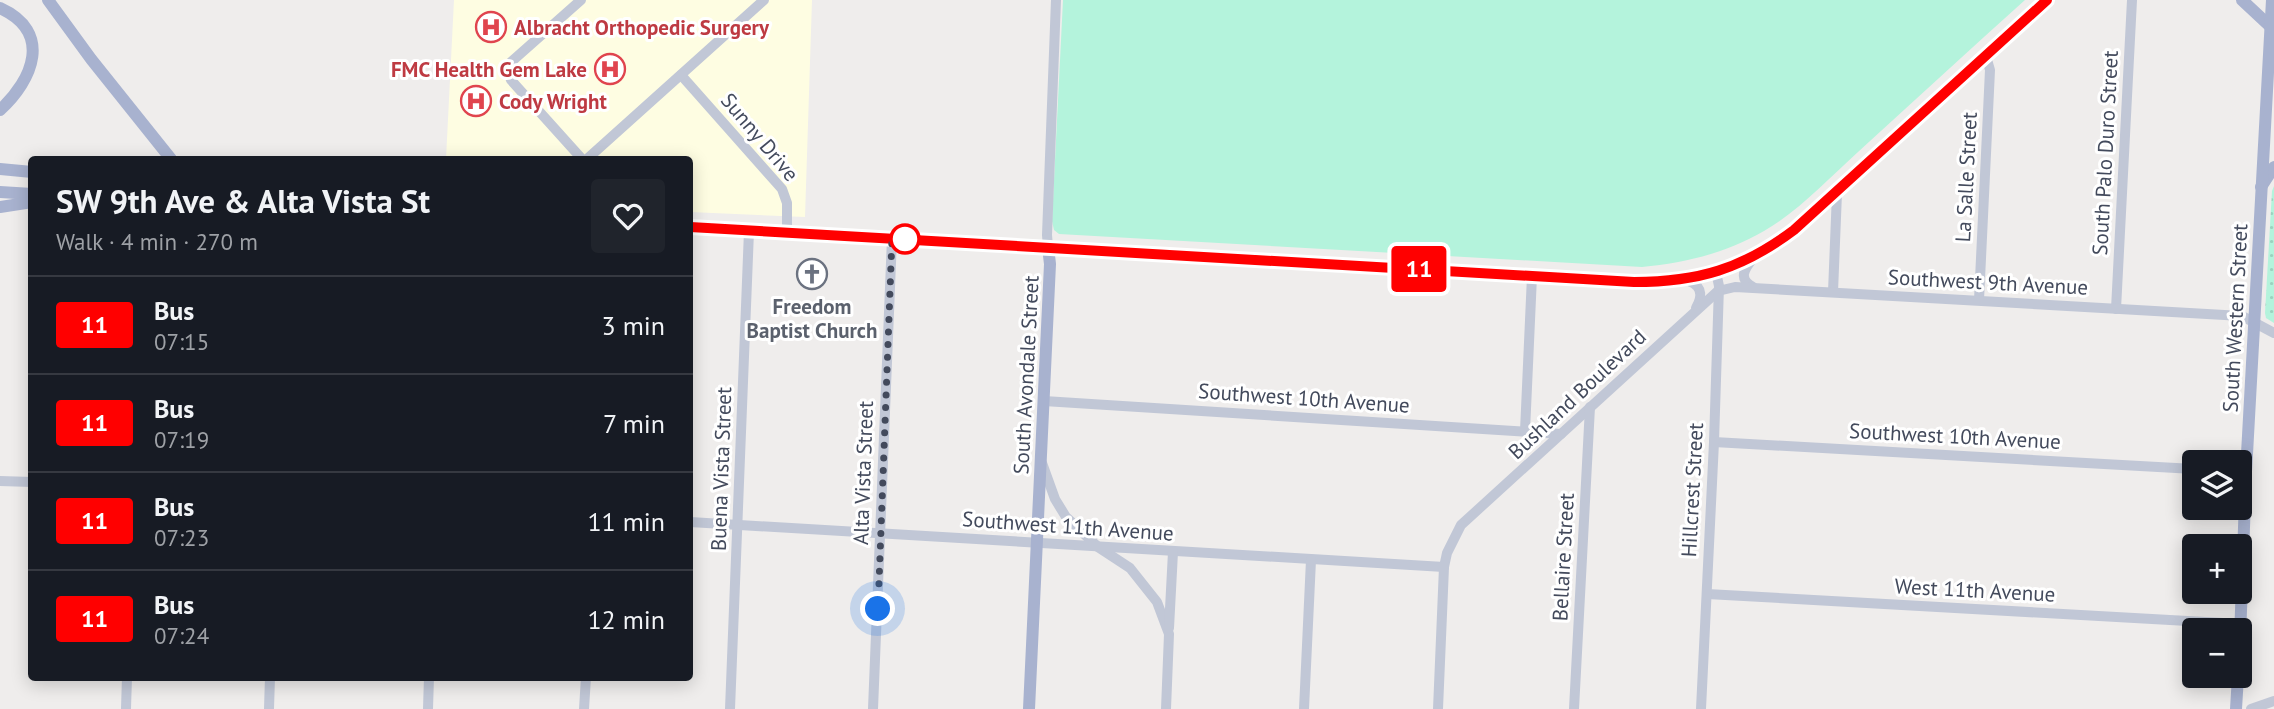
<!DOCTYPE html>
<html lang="en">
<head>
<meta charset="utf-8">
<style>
	:root { --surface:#171b24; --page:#20242c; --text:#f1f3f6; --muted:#9ea1a6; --line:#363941 }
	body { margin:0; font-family:"PT Sans",sans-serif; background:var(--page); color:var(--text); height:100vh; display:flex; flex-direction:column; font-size:26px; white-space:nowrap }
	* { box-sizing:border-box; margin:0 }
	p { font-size:23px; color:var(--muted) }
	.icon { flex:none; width:38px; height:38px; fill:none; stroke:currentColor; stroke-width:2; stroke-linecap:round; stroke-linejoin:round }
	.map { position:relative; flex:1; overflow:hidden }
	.panel { position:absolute; left:28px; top:156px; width:665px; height:525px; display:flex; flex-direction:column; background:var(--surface); border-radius:7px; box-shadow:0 4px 18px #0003 }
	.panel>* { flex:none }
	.badge { padding:0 14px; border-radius:5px; font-size:24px; line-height:46px }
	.buttons { position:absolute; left:2182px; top:450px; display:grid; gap:14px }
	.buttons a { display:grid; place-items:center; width:70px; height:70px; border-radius:7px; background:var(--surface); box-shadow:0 4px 18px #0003; font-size:35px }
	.you { position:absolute; width:35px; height:35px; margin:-18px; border:5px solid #fff; border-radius:50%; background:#1a73e8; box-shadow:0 0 0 10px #1a73e833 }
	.map>.badge { position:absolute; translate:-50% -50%; box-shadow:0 0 0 4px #fff }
	.round { display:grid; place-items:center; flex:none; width:74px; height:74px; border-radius:7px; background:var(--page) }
	.headline { display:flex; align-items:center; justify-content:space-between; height:119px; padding:0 28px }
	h1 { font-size:33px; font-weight:700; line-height:52px }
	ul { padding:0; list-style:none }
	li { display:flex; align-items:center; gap:21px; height:98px; padding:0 28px; border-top:2px solid var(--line) }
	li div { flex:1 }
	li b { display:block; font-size:26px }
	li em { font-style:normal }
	li .badge { min-width:77px; font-weight:700; text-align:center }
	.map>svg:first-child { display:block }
	.commercial { fill:#fefde2 }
	.grass { fill:#b4f3dc }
	.park { fill:url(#park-dots) }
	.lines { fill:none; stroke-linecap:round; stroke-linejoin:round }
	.minor { stroke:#c1c7d6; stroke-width:10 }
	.major { stroke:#a8b2cf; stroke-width:12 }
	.line-casing { stroke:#fff; stroke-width:16 }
	.line { stroke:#f00; stroke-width:10 }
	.walk { stroke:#434a5c; stroke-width:7; stroke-dasharray:0 12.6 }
	.stop-dot { fill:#fff; stroke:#f00; stroke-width:3.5 }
	.labels { text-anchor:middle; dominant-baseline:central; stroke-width:6; stroke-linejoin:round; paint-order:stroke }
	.health-label { font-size:21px; font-weight:bold; fill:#be3a42; stroke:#fff; text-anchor:start }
	.street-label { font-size:21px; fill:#434a5c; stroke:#fff }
	.worship-label { font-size:21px; font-weight:bold; fill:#5b616d; stroke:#fff }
</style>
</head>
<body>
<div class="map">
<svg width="2274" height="709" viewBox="0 0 2274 709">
	<defs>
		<pattern id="park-dots" width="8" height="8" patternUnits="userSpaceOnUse" patternTransform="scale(1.75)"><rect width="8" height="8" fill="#b4f3dc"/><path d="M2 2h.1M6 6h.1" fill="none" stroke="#9cd2bf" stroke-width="1.8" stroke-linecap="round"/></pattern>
	</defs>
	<rect width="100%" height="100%" fill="#efedec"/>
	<polygon class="commercial" points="454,0 812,0 805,217 690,212 690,159 446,159"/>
	<path class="grass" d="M1063,0H2025C1969,50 1914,101 1858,152C1829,178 1799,211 1764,231C1726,253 1685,263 1642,267L1059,234L1054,230L1052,221Z"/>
	<polygon class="park" points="2274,186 2274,323 2266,318 2265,313 2272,191"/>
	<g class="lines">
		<g class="minor">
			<polyline points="581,0 511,62 508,72 511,80 582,159"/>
			<polyline points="681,75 782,189 787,203 787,233"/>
			<polyline points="587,159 764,0"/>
			<polyline points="1048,247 1047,235 1056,0"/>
			<path d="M1684,280C1701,283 1704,294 1696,308"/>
			<path d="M1753,287C1737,279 1745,268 1754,257"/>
			<polyline points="1833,292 1837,193"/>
			<polyline points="1979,300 1990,70 1986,56"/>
			<polyline points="2116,309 2132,0"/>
			<polyline points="1044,401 1561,434"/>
			<polyline points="1525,431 1532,276"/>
			<polyline points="1714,442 2194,469"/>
			<polyline points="1042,463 1055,499 1066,517 1098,547 1130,568 1157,602 1169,634 1166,709"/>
			<polyline points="0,481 32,482"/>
			<polyline points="690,522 1444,567"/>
			<polyline points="1707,594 2241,624"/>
			<polyline points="1169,628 1173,552"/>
			<polyline points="126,709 127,677"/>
			<polyline points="269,709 270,677"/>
			<polyline points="428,709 429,677"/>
			<polyline points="584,709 586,677"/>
			<polyline points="730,709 749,231"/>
			<polyline points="873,709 892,238"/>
			<polyline points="1304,709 1311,560"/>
			<polyline points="1438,709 1444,567 1447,553 1461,525 1718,291 1735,287 2242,316 2274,333"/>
			<polyline points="1574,709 1590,407"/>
			<polyline points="1701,709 1714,442 1719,286 1716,272"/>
			<polyline points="2251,709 2274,701"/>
		</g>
		<g class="major">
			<polyline points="48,0 91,59 171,159"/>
			<polyline points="2242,0 2272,28"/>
			<path d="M0,8C53,32 33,80 0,110"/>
			<polyline points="0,169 32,172"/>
			<polyline points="2261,187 2274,167"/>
			<polyline points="0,192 32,194"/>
			<polyline points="0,207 32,202"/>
			<path d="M690,227L1634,282C1698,282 1742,269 1794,231L2047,0"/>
			<polyline points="2240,638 2246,472 2272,0"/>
			<polyline points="1029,709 1050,264 1048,247"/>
			<polyline points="2236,709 2238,676"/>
		</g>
	</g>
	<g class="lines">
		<g class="line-casing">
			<path id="line" d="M690,227L1634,282C1698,282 1742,269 1794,230L2047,0"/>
		</g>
		<use href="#line" class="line"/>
		<polyline class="walk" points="878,609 892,238 905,239"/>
	</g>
	<defs>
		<g id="hospital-ring" transform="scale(1.575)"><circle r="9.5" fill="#fff" stroke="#e0444e" stroke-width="1.5"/><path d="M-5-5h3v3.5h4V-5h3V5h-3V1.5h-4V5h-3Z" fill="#e0444e"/></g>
		<g id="church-ring" transform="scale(1.575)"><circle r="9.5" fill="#fff" stroke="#6b7280" stroke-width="1.5"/><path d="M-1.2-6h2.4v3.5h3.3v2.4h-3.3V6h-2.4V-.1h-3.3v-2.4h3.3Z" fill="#6b7280"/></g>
	</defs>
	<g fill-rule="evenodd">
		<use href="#hospital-ring" x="491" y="27"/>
		<use href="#hospital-ring" x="610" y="69"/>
		<use href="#hospital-ring" x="476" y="101"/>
		<use href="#church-ring" x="812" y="274"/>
	</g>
	<circle class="stop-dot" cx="905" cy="239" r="14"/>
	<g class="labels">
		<g class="health-label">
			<text x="514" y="27">Albracht Orthopedic Surgery</text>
			<text x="587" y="69" text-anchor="end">FMC Health Gem Lake</text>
			<text x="499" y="101">Cody Wright</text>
		</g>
		<g class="street-label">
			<text transform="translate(760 137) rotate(50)">Sunny Drive</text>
			<text transform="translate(2105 153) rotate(-87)">South Palo Duro Street</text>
			<text transform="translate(1966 177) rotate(-87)">La Salle Street</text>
			<text transform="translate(1988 282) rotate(3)">Southwest 9th Avenue</text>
			<text transform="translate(2235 318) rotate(-87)">South Western Street</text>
			<text transform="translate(1026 375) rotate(-87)">South Avondale Street</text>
			<text transform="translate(1577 394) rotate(-43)">Bushland Boulevard</text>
			<text transform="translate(1304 398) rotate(4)">Southwest 10th Avenue</text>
			<text transform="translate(1955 436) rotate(3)">Southwest 10th Avenue</text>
			<text transform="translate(721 469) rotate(-88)">Buena Vista Street</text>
			<text transform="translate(863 473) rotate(-88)">Alta Vista Street</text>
			<text transform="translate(1692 490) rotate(-87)">Hillcrest Street</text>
			<text transform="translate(1068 526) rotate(4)">Southwest 11th Avenue</text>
			<text transform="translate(1563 557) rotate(-87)">Bellaire Street</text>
			<text transform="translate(1975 590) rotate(3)">West 11th Avenue</text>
		</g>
		<g class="worship-label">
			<text x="812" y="306">Freedom<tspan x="812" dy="24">Baptist Church</tspan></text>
		</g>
	</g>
</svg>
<div class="buttons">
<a><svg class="icon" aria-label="layers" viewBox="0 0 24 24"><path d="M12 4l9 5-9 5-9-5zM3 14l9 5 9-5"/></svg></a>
<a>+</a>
<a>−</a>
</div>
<div class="you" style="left:878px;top:609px"></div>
<b class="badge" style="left:1419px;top:269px;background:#f00;color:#fff">11</b>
<section class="panel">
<div class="headline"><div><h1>SW 9th Ave &amp; Alta Vista St</h1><p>Walk · 4 min · 270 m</p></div><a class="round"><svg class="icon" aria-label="heart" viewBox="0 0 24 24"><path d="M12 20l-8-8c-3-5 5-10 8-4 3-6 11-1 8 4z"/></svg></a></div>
<ul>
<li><span class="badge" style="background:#f00;color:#fff">11</span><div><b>Bus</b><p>07:15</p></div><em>3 min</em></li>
<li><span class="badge" style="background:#f00;color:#fff">11</span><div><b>Bus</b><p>07:19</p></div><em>7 min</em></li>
<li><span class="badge" style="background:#f00;color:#fff">11</span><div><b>Bus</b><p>07:23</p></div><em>11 min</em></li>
<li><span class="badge" style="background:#f00;color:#fff">11</span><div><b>Bus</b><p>07:24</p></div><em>12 min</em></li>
</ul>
</section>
</div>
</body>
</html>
